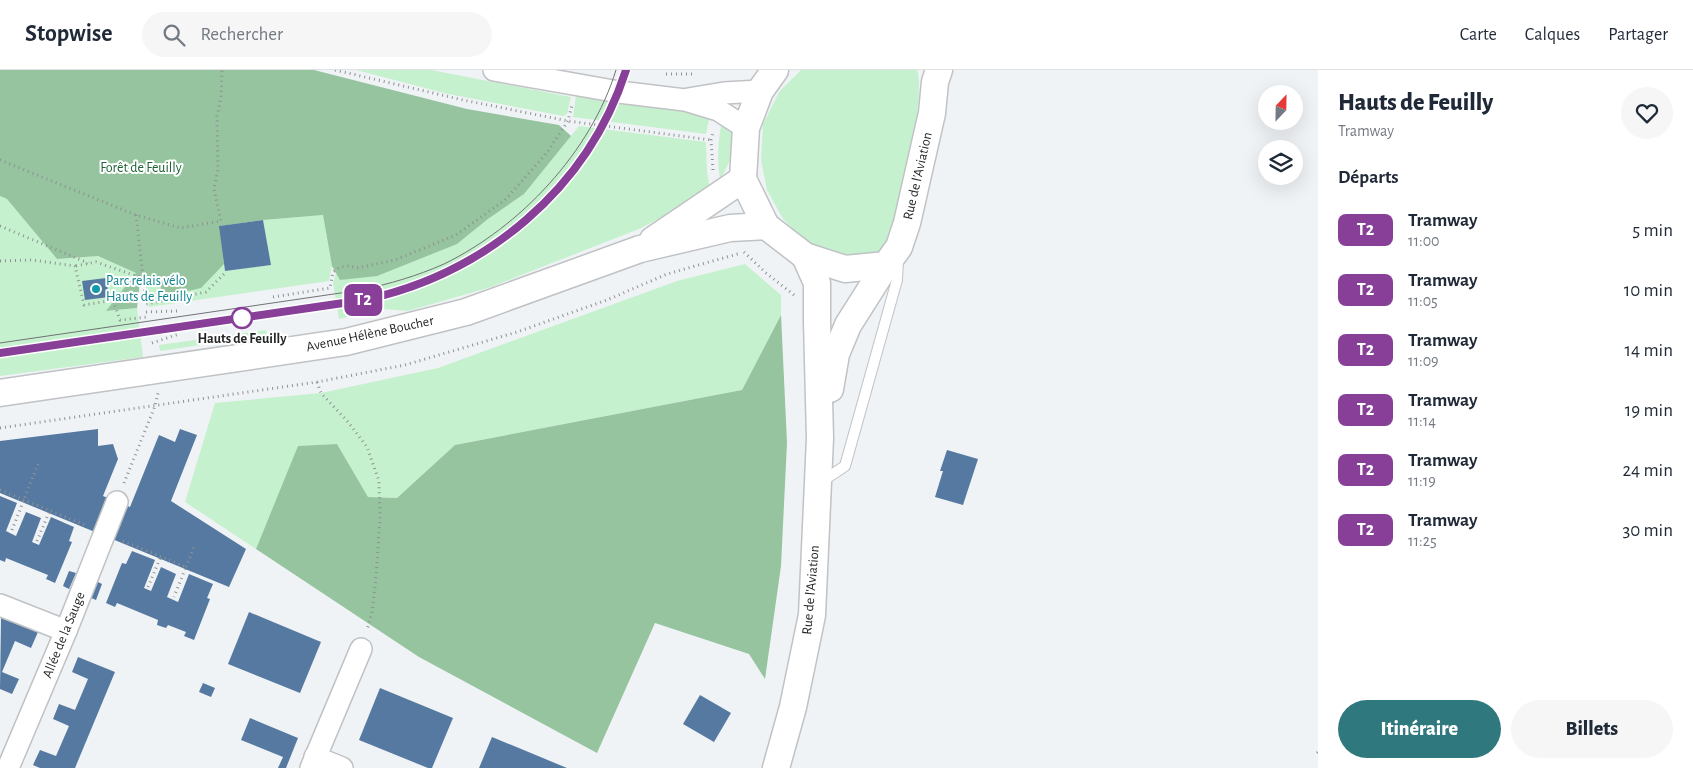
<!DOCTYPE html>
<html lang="fr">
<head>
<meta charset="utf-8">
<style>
	:root { --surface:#fff; --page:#f6f6f7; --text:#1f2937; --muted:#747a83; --line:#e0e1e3; --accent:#2f797e }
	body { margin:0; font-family:"Alegreya Sans",sans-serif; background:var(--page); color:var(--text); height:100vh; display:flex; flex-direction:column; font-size:19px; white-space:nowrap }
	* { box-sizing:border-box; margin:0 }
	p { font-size:16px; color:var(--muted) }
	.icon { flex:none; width:28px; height:28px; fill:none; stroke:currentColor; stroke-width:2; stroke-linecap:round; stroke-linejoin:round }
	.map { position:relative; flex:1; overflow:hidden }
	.drawer { display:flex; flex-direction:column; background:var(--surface); width:375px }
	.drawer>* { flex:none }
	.badge { padding:0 10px; border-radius:8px; font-size:18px; line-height:32px }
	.needle { width:32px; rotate:22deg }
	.fabs { position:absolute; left:1258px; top:15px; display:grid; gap:10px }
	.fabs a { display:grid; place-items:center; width:45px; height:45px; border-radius:50%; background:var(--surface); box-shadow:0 5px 20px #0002; font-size:25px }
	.map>.badge { position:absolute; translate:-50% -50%; box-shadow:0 0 0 2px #fff }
	h2 { padding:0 20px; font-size:19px; line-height:45px }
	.round { display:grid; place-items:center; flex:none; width:52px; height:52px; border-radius:26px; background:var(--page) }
	.summary { display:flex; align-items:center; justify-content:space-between; height:85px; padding:0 20px }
	h1 { font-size:24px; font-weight:800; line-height:38px }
	.button { display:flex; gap:10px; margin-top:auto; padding:10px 20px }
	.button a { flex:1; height:58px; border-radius:30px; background:var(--accent); color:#fff; font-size:20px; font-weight:800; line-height:58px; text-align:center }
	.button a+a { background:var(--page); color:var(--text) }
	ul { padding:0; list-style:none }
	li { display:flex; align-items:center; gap:15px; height:60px; padding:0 20px }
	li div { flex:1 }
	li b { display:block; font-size:19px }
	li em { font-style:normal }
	li .badge { min-width:55px; font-weight:700; text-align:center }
	header { display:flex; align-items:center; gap:30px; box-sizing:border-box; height:70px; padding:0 25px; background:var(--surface); border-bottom:1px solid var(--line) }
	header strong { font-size:24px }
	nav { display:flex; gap:28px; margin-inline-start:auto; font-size:18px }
	.search { width:350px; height:45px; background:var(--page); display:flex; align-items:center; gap:12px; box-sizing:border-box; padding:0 18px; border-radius:28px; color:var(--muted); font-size:19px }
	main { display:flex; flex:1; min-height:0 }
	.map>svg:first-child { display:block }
	.green { fill:#c6f1ce }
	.forest { fill:#95c49f }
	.building { fill:#5579a0 }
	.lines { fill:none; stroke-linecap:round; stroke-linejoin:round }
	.service-casing { stroke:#c0c2c5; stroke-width:12 }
	.minor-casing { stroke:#c0c2c5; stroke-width:24 }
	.tertiary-casing { stroke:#c0c2c5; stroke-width:29 }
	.path { stroke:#8f9193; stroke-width:3; stroke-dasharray:1 4; stroke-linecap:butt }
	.service { stroke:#fff; stroke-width:10 }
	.minor { stroke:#fff; stroke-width:21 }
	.tertiary { stroke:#fff; stroke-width:26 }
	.tram { stroke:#707274; stroke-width:1 }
	.line-casing { stroke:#fff; stroke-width:11 }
	.line { stroke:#873f98; stroke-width:8 }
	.culture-dot { fill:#0f9aa8; stroke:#fff; stroke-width:2 }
	.stop-dot { fill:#fff; stroke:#873f98; stroke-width:2.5 }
	.labels { text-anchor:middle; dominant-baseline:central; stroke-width:4; stroke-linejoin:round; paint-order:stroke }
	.park-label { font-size:14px; fill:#1d6334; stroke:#fff }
	.street-label { font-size:14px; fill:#252627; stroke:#fff }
	.culture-label { font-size:14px; fill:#0d838f; stroke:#fff; text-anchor:start }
	.stop-label { font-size:14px; font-weight:bold; fill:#252627; stroke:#fff }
</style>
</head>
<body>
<header>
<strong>Stopwise</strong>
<div class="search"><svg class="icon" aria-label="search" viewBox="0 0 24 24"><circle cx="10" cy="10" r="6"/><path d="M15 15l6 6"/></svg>Rechercher</div>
<nav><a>Carte</a><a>Calques</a><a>Partager</a></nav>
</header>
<main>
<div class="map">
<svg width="1318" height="698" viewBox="0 0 1318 698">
	<rect width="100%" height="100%" fill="#f0f3f6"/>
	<g class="green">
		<polygon points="356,0 431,0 571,27 567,44 563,46 448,24"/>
		<path d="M801,0H917C926,18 902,146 893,168C891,174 884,181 880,187L839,188L805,171L783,149L767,120L761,90L763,54L779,22Z"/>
		<polygon points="576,26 660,38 710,44 706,64 573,47"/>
		<path d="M722,50C744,67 731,90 720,110C717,89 718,71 722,50Z"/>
		<polygon points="579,56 706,72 707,102 710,119 678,139 639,159 491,217 408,241 383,239 339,249 333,213 336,203 341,210 457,174 488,149 524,124"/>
		<polygon points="0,126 7,129 57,189 98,186 136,203 107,241 137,238 143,287 0,306"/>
		<polygon points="323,145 332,196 329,211 149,237 145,211 160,211 162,227 224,194 225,201 270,195 263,150"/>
		<polygon points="745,194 781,225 781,245 742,320 455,375 397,428 368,427 337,374 299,376 256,479 185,432 215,333 321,323 438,298 677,211"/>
		<polygon points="266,260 267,265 160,281 159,275"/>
	</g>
	<g class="forest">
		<polygon points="0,0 314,0 467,39 559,55 571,66 524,124 488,149 457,174 377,206 340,210 332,196 323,145 263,150 220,156 224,194 201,218 162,227 160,211 140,211 137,238 106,241 136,203 98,186 57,189 7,129 0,126"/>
		<polygon points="781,245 787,373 781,496 765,609 749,584 655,553 597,683 419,587 256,479 298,376 337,374 368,427 397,428 455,375 742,320"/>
	</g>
	<g class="building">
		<polygon points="263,150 271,195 225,201 219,156"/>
		<polygon points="106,208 109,227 85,230 82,211"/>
		<polygon points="98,359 98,376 113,374 118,389 103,426 130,437 159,365 175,372 180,359 197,365 171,431 246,479 229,517 0,423 0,371"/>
		<polygon points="947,380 978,389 963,435 935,427 943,401 940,401"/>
		<polygon points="0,426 17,433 6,461 16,466 26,442 41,448 32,472 39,475 51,447 74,457 69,471 72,472 55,513 46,509 48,505 6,488 5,492 0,490"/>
		<polygon points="132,481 155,490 144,518 151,521 161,497 176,504 167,527 178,532 189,504 213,514 207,528 210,529 194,570 184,566 186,562 168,555 166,558 157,555 158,550 117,533 115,537 106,533 122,493 126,494"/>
		<polygon points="69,501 76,503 69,519 63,516"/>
		<polygon points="96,511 102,514 96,530 89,527"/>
		<polygon points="249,542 321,572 300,623 228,594"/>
		<polygon points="1,548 38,562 31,578 15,571 2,602 19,609 12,624 0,619"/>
		<polygon points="78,587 115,602 75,698 40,698 33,695 40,680 56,686 69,656 53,649 59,634 75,640 88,609 72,602"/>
		<polygon points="203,613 215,618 211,627 199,622"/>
		<polygon points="380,618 453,648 432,698 428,698 359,670"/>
		<polygon points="700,625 731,643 714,672 683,654"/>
		<polygon points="250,648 298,668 286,698 278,698 283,687 241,670"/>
		<polygon points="492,667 567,698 479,698"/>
	</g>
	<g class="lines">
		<g class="service-casing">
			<polyline id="service" points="821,412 845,396 897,210 898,189"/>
		</g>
		<g class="minor-casing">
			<g id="minor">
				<polyline points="494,0 619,22 685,30 718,40 746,58"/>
				<polyline points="688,29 724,23 760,21"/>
				<polyline points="0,535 66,561"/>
				<polyline points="315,687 342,698"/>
				<polyline points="8,698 66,561 117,432"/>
				<polyline points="311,698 361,579"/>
			</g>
		</g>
		<g class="tertiary-casing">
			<g id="tertiary">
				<polyline points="775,0 760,21 746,58 743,109 766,156 805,186 845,199 886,195 899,177 907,153 932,43 935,12 939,0"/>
				<polyline points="653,170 743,109"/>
				<polyline points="830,319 836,284 848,255 886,195"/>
				<polyline points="0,323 346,272 466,242 640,179 730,158 766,156"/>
				<polyline points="776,698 793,637 812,545 820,368 817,252 817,213 805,186"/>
			</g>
		</g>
		<g class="path">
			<polyline points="335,0 463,30 568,51 711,70"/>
			<polyline points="666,4 692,4"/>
			<polyline points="0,90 136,145 180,158 221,151 214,119 218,100 217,46 221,28 222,0"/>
			<polyline points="713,100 711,70 713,62"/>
			<polyline points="136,145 146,234 206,222 225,203"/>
			<polyline points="0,156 88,193"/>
			<polyline points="744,182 766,203 794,225"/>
			<polyline points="0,191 32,190 75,196 84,235 145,225"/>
			<polyline points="76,196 96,192 142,208"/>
			<polyline points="273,227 330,218 333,202 340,197 349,196 357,198 395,190 456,165 505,130 546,84 568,51 572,35"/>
			<polyline points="113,231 120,250 148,247"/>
			<polyline points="146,242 177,241"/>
			<polyline points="152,273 179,264"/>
			<polyline points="317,312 321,323 348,352 367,377 379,411 380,448 376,508 372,543 367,560"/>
			<polyline points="0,358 317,312 405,295 517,262 607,230 667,204 741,183"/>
			<polyline points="124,413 155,336 158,323"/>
			<polyline points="0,420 85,455"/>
			<polyline points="12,460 38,394"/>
			<polyline points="37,471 50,440"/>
			<polyline points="123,471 186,497 174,527"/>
			<polyline points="186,497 194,477"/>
			<polyline points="148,517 161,486"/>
			<polyline points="1317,683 1318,682"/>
		</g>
		<use href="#service" class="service"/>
		<use href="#minor" class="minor"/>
		<use href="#tertiary" class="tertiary"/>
		<g class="tram">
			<path d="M0,273L361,220C389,214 417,206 444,194C520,157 591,82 616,0"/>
			<path d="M0,283L364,230C487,203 587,121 626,0"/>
		</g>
	</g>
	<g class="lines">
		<g class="line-casing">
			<path id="line" d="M0,283L364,230C485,204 588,119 626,0"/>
		</g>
		<use href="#line" class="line"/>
	</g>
	<circle class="culture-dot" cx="96" cy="219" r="5"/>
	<circle class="stop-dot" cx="242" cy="248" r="10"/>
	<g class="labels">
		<g class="park-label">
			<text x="141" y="98">Forêt de Feuilly</text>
		</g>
		<g class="street-label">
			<text transform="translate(918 106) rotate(-77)">Rue de l'Aviation</text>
			<text transform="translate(370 264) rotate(-12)">Avenue Hélène Boucher</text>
			<text transform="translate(811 520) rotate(-85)">Rue de l'Aviation</text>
			<text transform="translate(64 565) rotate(-68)">Allée de la Sauge</text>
		</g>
		<g class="culture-label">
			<text x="106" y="211">Parc relais vélo<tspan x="106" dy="16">Hauts de Feuilly</tspan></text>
		</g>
		<g class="stop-label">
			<text x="242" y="269">Hauts de Feuilly</text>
		</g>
	</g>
</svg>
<div class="fabs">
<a><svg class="needle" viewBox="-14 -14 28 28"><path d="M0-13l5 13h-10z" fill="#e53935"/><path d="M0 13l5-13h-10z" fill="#747a83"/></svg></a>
<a><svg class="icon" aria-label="layers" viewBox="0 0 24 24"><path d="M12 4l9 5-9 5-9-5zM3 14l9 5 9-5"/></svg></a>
</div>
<b class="badge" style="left:363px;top:230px;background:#873f98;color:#fff">T2</b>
</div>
<section class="drawer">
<div class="summary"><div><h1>Hauts de Feuilly</h1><p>Tramway</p></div><a class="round"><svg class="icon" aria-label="heart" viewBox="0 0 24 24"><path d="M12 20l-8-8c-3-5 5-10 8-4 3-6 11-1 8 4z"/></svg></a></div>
<h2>Départs</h2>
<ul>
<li><span class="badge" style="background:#873f98;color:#fff">T2</span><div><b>Tramway</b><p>11:00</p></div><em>5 min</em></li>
<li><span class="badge" style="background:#873f98;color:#fff">T2</span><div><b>Tramway</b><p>11:05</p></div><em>10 min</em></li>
<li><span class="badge" style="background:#873f98;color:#fff">T2</span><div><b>Tramway</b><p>11:09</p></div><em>14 min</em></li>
<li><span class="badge" style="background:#873f98;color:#fff">T2</span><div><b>Tramway</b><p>11:14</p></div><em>19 min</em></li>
<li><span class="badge" style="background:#873f98;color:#fff">T2</span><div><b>Tramway</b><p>11:19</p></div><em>24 min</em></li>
<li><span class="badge" style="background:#873f98;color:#fff">T2</span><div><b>Tramway</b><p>11:25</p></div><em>30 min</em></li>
</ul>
<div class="button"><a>Itinéraire</a><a>Billets</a></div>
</section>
</main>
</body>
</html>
